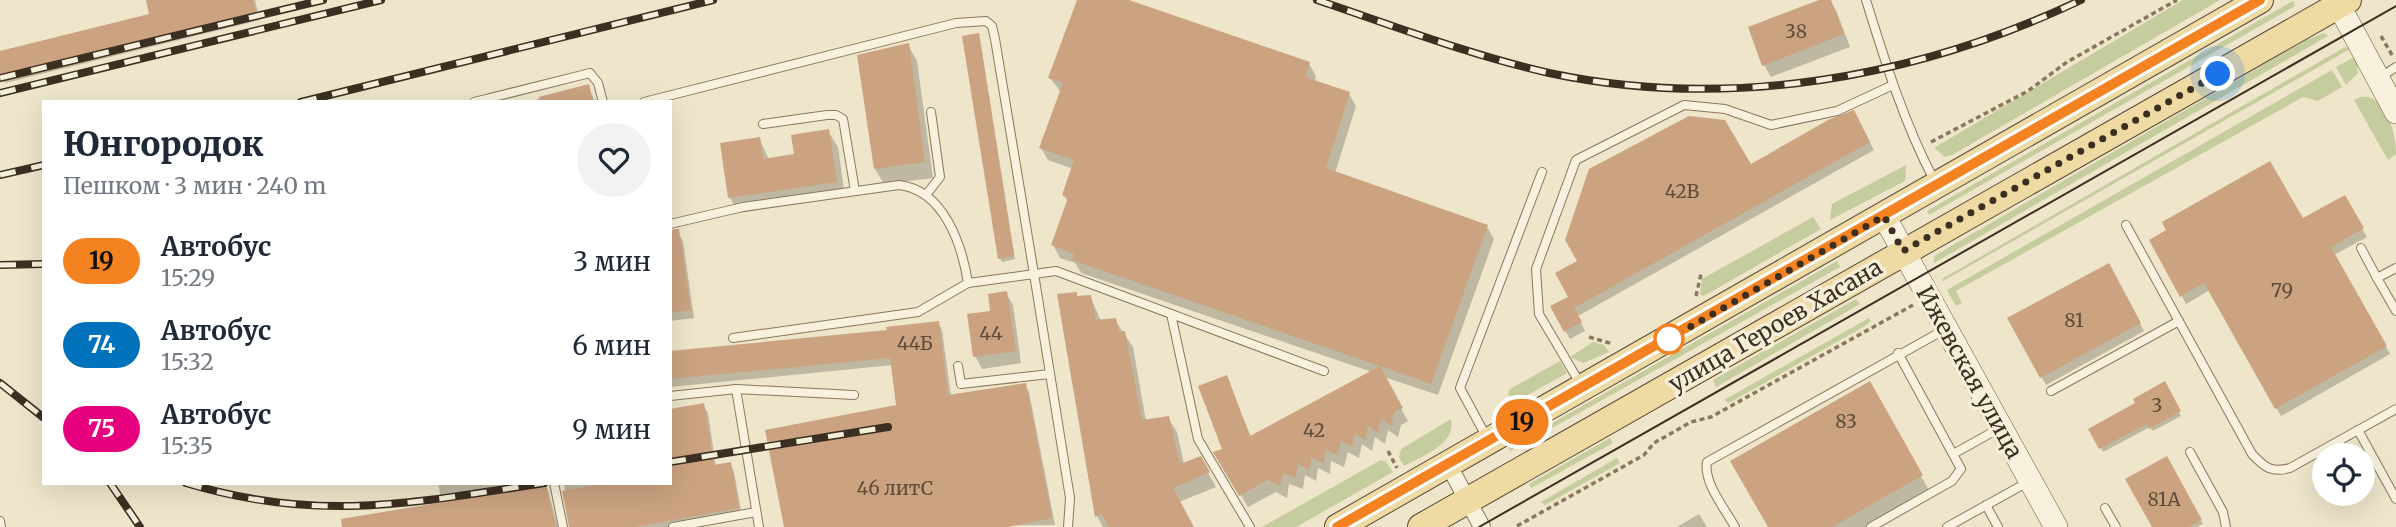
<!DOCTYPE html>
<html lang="ru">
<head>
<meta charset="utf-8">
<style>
	:root { --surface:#fff; --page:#f2f2f3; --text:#1f2937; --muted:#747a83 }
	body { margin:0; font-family:Merriweather,serif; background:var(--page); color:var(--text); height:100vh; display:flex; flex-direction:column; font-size:26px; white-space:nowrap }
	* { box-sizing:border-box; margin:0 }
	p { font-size:23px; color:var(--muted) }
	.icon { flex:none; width:38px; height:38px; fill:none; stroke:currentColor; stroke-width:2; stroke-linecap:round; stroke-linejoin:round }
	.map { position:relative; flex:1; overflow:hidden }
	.panel { position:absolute; left:42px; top:100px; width:630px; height:385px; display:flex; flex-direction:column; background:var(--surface); border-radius:0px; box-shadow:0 7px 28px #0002 }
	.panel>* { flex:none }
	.badge { padding:0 14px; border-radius:23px; font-size:24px; line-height:46px }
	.tools { position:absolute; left:2312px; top:443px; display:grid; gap:14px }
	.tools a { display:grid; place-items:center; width:63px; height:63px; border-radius:50%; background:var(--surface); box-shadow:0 7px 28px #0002; font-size:35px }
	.you { position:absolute; width:35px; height:35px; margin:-18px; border:5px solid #fff; border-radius:50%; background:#1a73e8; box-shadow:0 0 0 10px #1a73e833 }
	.map>.badge { position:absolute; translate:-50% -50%; box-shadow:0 0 0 4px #fff }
	.round { display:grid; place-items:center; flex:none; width:74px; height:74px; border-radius:37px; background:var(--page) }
	.overview { display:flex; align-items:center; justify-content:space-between; height:119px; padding:0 21px }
	h1 { font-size:33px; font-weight:800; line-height:52px }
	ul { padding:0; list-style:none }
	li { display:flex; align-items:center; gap:21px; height:84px; padding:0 21px }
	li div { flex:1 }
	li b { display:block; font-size:26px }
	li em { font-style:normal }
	li .badge { min-width:77px; font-weight:700; text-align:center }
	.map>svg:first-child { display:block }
	.green { fill:#c5cc9d }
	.shadow { fill:#0003 }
	.building { fill:#cba381 }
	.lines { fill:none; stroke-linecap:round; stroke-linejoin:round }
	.lane-casing { stroke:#8a775e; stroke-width:10 }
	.street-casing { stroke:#8a775e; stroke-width:18 }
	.secondary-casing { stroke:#6c5941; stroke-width:24 }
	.primary-casing { stroke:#594632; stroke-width:28 }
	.path { stroke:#8a775e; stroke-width:3.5; stroke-dasharray:5 3.5; stroke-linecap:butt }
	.lane { stroke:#f8f1dd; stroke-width:8 }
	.street { stroke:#f8f1dd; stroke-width:16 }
	.secondary { stroke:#f8f1dd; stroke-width:23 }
	.primary { stroke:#efdaa4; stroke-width:26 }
	.tram { stroke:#3b2f21; stroke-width:2 }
	.rail-casing { stroke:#3b2f21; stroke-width:8 }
	.rail { stroke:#f5eed9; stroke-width:5; stroke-dasharray:16; stroke-linecap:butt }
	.line-casing { stroke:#fff; stroke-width:16 }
	.line { stroke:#f58220; stroke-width:10 }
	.walk { stroke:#3b2f21; stroke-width:7; stroke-dasharray:0 12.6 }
	.stop-dot { fill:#fff; stroke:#f58220; stroke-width:3.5 }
	.labels { text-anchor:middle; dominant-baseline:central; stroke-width:7; stroke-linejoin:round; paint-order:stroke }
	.number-label { font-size:19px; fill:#5f4c39 }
	.street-label { font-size:23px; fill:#3b2f21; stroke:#f5eed9 }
</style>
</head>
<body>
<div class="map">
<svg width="2396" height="527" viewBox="0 0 2396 527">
	<rect width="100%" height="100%" fill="#eee5ca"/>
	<g class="green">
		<polygon points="2183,0 2220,0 1952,155 1945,157 1934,148"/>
		<polygon points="2293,1 2295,6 1929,215 1927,211"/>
		<polygon points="2324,33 2328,36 1934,263 1934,256 2306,40"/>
		<polygon points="2345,47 2350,49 1943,281 1942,279"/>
		<polygon points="2356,56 2358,73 2346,85 2336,67"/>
		<polygon points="2332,70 2342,87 2318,101 2303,97 1956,291 1962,303 1956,306 1947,290"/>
		<path d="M2361,97C2387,94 2396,135 2396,154L2388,160L2354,100Z"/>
		<polygon points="1906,165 1905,181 1830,220 1832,204"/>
		<polygon points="1813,217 1821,229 1704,296 1700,295 1702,279"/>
		<polygon points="1837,261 1840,267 1511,451 1508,448"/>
		<polygon points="1856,299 1860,304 1716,387 1713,380"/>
		<polygon points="1869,318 1871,321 1865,326 1729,403 1724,400"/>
		<polygon points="1593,342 1604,345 1609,352 1583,363 1570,357"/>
		<polygon points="1560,361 1567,373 1515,402 1508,394 1510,389"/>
		<path d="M1451,419C1457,444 1422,456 1404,466L1399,457L1401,449Z"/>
		<polygon points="1610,438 1613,443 1531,488 1529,484"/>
		<polygon points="1617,458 1620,463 1545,505 1541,502"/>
		<polygon points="1381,460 1386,462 1393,472 1296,527 1262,527"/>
	</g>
	<g class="shadow">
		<polygon points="148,0 255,0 260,20 5,83 1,75 0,52 151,15"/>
		<polygon points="1079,0 1124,0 1309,64 1316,76 1315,82 1349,94 1356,106 1335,173 1487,227 1494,239 1438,395 1384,377 1408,421 1401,425 1398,437 1388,430 1385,444 1375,437 1372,451 1362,444 1359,458 1348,452 1344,467 1331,461 1330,474 1318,468 1316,481 1305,475 1303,489 1289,484 1287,498 1276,492 1248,507 1216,453 1225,450 1226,377 1251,437 1372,372 1081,273 1075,263 1060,258 1053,245 1068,202 1064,195 1073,169 1048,160 1041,148 1061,92 1050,78"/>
		<polygon points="1824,0 1830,0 1836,10 1850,47 1771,77 1764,65"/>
		<polygon points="980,39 1015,259 1002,262 1000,258"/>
		<polygon points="908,45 917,61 933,178 884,184 875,169"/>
		<polygon points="588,86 595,102 527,102"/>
		<polygon points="1853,113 1874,150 1578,316 1585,331 1570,339 1552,307 1571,297 1750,166"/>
		<polygon points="828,131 838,147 845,197 739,213 730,198 722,144 759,138 769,160 796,156"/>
		<polygon points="2344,197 2367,237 2334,255 2390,354 2281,416 2210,290 2186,304 2151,241 2302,221"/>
		<polygon points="679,234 683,242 694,318 670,321 670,235"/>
		<polygon points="2108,265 2144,331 2046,385 2010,319"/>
		<polygon points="1006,293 1013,305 1021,363 982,369 975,356 992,313"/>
		<polygon points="1090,296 1101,321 1115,320 1133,347 1146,421 1168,418 1177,432 1184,464 1200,459 1216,487 1179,502 1193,527 1103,527 1097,516"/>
		<polygon points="938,322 942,330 951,396 1025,385 1029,392 1055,525 786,527 898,406 893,365 670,387 670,353 889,332"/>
		<polygon points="1869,384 1930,492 1868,527 1770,527"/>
		<polygon points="2164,384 2181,416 2153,431 2150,427 2103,452 2091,429 2138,404"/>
		<polygon points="703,405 708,413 716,467 730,464 734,472 742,516 680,527 571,527 564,483 670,483"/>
		<polygon points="2166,458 2203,524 2197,527 2154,527"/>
		<polygon points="438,483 526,483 527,490 547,487 558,527 371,527 442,504"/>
		<polygon points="1699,514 1707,527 1677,527"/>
	</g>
	<g class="building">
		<polygon points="146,0 253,0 256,12 0,75 0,51 149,14"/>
		<polygon points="1077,0 1129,0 1310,62 1305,77 1350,92 1326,168 1488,225 1431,384 1380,366 1403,408 1394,412 1391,426 1381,419 1378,433 1368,426 1365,440 1355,433 1352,447 1341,441 1337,455 1325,450 1324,463 1311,457 1310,470 1298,464 1296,478 1283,473 1280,486 1268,480 1239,496 1213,452 1222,449 1198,386 1227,375 1250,436 1380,366 1072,260 1074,254 1051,245 1068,198 1062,195 1074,160 1039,148 1063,83 1048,78"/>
		<polygon points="1819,0 1831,0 1844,34 1762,66 1748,27"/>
		<polygon points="979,33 1014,256 998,259 962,36"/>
		<polygon points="909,43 925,162 874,169 857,55"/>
		<polygon points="589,84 593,102 540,102 539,97"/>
		<polygon points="1854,110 1870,142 1574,308 1582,322 1564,332 1550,306 1568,297 1555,273 1577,261 1565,240 1589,169 1689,116 1725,120 1751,164 1830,119"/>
		<polygon points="829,129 837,182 728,198 720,143 760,137 763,159 794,154 791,135"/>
		<polygon points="2270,161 2303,218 2345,195 2364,228 2331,247 2387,346 2275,409 2204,283 2180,297 2149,240 2166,230 2162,222"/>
		<polygon points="676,229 679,229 691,310 670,313 670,230"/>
		<polygon points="2109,263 2141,323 2040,378 2007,318"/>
		<polygon points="1007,291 1016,351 973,357 967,314 990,311 988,294"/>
		<polygon points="1077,292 1077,296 1091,295 1096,320 1116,318 1119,332 1125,331 1142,420 1169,416 1180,464 1201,456 1210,472 1173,488 1194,527 1109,527 1102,514 1095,517 1057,294"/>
		<polygon points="939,321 948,395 1026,383 1052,518 1008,527 784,527 765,430 896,405 890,358 670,379 670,351 887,330 886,327"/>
		<polygon points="1870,381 1923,475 1832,527 1768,527 1730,461"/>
		<polygon points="2165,381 2181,411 2149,429 2147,424 2099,449 2088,429 2135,403 2133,399"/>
		<polygon points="704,403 714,465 731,462 739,508 635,527 569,527 562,491 608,483 670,483 670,409"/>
		<polygon points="2167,456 2202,520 2189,527 2152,527 2125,479"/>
		<polygon points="546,485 556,527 342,527 341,519"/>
	</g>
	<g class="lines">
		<g class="lane-casing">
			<g id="lane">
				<path d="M1866,0C1885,61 1904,123 1934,180"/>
				<polyline points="2381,77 2396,67"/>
				<polyline points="474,102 590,73 598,83 603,102"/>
				<polyline points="644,102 956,23 986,21 992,26 995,39 1034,274 1056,271 1324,371"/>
				<polyline points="763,124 827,115 836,115 843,119 855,191"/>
				<polyline points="926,195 940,177 931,112"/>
				<path d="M670,224L743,207L899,185C944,190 962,245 968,283L1034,274L1070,498L1068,527"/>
				<path d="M2126,225L2252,454C2265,468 2272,473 2290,468L2396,409"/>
				<polyline points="2361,248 2377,278"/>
				<polyline points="2396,268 2377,278 2396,311"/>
				<polyline points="1171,314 1198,439 1250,527"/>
				<polyline points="733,338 918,312 968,283"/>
				<polyline points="958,366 961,384 1050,374"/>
				<polyline points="1581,385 1539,314 1536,269 1576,160 1684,105 1725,109 1771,125 1837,111 1893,85"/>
				<polyline points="2051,391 2179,321"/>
				<polyline points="670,396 736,389"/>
				<polyline points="2358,430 2396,499"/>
				<polyline points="1487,438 1460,388 1542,172"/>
				<polyline points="2190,452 2223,512 2226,527"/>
				<polyline points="1955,453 1998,429"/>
				<polyline points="554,483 563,527"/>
				<polyline points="1986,505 1998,527"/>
				<polyline points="2105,508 2116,527"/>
				<polyline points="0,521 1,527"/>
				<polyline points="673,527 756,512"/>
				<polyline points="759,527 736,389 854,395"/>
				<path d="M1735,527C1725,509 1703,482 1707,462L1944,330"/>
				<polyline points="1871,527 1952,481 1961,469 1898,353"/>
				<polyline points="1947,527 2028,482"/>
			</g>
		</g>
		<g class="street-casing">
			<polyline id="street" points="1448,464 1482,527"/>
		</g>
		<g class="secondary-casing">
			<g id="secondary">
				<polyline points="2336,0 2396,112"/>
				<polyline points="1884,216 2056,527"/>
			</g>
		</g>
		<g class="primary-casing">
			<g id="primary">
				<polyline points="1338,527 2260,0"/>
				<polyline points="1421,527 2348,0"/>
			</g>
		</g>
		<g class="path">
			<polyline points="2381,36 2392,55"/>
			<polyline points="1931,142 2028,91 2067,62 2177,0"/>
			<polyline points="1696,296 1701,274"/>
			<polyline points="1589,337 1613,344"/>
			<polyline points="1388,451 1397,468"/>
			<polyline points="1517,526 1644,455 1654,443 1691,422 1711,417 1913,305"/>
		</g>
		<use href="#lane" class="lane"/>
		<use href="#street" class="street"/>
		<use href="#secondary" class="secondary"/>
		<use href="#primary" class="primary"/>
		<polyline class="tram" points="1479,527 2396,6"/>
		<g class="rail-casing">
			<g id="rail">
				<path d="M1317,0C1394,26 1470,55 1549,73C1729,111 1917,78 2081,0"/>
				<polyline points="0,78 323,0"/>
				<polyline points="0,93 381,0"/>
				<polyline points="301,102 713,0"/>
				<polyline points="0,175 44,165"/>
				<polyline points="0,265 44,264"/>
				<polyline points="0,383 44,418"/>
				<polyline points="670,462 888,427"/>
				<polyline points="110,483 140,527"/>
				<path d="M186,483C318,523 413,503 544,483"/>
			</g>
		</g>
		<use href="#rail" class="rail"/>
	</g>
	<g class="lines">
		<g class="line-casing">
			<polyline id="line" points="1337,527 2260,0"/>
		</g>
		<use href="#line" class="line"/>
		<polyline class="walk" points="1669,339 1884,216 1903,251 2218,74"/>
	</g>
	<circle class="stop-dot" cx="1669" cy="339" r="14"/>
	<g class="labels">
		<g class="number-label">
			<text x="1796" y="31">38</text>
			<text x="1682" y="191">42В</text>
			<text x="2282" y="290">79</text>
			<text x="2074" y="320">81</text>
			<text x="991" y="333">44</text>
			<text x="915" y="343">44Б</text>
			<text x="2157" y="405">3</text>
			<text x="1846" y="421">83</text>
			<text x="1314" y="430">42</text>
			<text x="895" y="488">46 литС</text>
			<text x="2164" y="499">81А</text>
		</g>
		<g class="street-label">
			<text transform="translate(1775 325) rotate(-30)">улица Героев Хасана</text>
			<text transform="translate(1970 372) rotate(61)">Ижевская улица</text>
		</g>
	</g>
</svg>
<div class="tools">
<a><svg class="icon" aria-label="locate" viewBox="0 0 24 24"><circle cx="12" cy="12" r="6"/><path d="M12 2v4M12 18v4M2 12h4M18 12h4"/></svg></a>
</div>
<div class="you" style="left:2218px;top:74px"></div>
<b class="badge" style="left:1522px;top:422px;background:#f58220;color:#111">19</b>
<section class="panel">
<div class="overview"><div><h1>Юнгородок</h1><p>Пешком · 3 мин · 240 m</p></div><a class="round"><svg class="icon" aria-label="heart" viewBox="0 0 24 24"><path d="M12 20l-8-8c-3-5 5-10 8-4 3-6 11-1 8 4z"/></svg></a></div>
<ul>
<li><span class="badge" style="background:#f58220;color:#111">19</span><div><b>Автобус</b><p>15:29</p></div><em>3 мин</em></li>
<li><span class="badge" style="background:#0072bc;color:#fff">74</span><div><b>Автобус</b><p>15:32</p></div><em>6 мин</em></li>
<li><span class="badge" style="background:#e6007e;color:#fff">75</span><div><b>Автобус</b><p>15:35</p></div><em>9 мин</em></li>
</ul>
</section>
</div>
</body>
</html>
